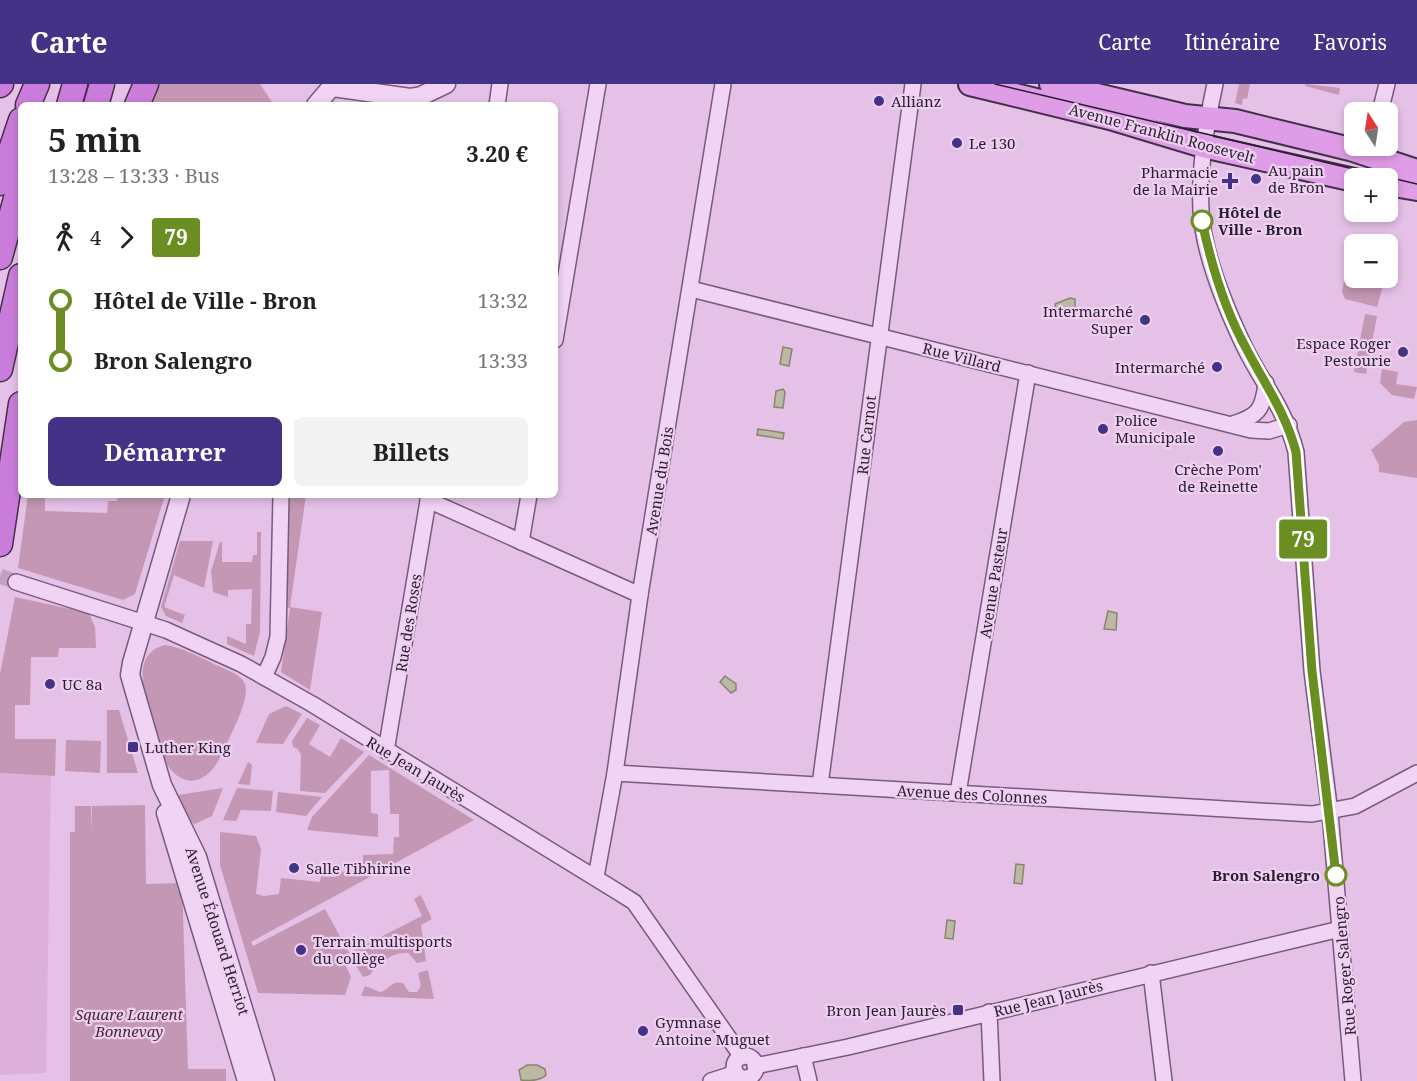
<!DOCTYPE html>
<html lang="fr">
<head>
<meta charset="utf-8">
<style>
	:root { --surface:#fff; --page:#f2f2f2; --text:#222; --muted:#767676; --accent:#443287 }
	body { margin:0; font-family:"Noto Serif",serif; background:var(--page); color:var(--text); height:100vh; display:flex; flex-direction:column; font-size:22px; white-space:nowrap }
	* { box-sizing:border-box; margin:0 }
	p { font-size:20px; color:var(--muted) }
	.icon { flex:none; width:33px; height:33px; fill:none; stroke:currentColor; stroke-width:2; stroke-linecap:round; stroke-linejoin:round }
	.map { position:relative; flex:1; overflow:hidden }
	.details { position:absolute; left:18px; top:18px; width:540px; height:396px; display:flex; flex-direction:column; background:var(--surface); border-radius:9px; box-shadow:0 3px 9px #0003 }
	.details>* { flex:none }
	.badge { padding:0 12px; border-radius:4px; font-size:21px; line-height:39px }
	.needle { width:39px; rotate:348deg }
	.buttons { position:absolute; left:1344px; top:18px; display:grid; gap:12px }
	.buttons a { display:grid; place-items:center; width:54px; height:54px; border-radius:9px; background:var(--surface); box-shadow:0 3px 9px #0003; font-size:30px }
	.map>.badge { position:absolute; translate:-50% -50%; box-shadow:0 0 0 3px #fff }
	.legs { display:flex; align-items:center; gap:9px; height:66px; padding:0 30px; font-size:20px }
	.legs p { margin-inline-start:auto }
	.summary { display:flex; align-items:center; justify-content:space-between; height:102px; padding:0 30px }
	h1 { font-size:33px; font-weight:700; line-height:45px }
	.button { display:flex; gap:12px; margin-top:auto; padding:12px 30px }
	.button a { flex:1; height:69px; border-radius:9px; background:var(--accent); color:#fff; font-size:24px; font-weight:700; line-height:69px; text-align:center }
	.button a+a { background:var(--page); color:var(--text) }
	ul { padding:0 30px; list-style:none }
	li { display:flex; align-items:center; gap:21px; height:60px; font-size:22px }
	li i { display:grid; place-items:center; width:9px; height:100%; margin:0 8px; background:currentColor }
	li i::after { content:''; width:15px; height:15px; margin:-8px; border:4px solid; border-radius:50%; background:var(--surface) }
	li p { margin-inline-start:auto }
	li:first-child i { background:linear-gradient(#0000 50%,currentColor 0) }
	li:last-child i { background:linear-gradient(currentColor 50%,#0000 0) }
	header { display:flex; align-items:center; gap:36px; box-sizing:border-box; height:84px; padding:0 30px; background:var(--accent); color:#fff }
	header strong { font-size:28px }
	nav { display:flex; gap:33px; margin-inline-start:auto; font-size:21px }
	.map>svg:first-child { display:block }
	.farmland { fill:#dcb0da }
	.green { fill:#c497b5 }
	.water { fill:#bbb9a3; stroke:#87866c; stroke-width:1.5 }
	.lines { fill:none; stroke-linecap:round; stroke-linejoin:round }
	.minor-tunnel { stroke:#c0a0c3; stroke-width:15; stroke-dasharray:15 8; stroke-linecap:butt }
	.minor-casing { stroke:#765b7f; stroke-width:18 }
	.tertiary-casing { stroke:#765b7f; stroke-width:21 }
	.primary-casing { stroke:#442f4d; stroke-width:26 }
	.trunk-casing { stroke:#442f4d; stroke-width:27 }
	.minor { stroke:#f1d3f4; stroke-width:15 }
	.tertiary { stroke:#f1d3f4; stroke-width:18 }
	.primary { stroke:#e09de7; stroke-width:22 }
	.trunk { stroke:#ca7cda; stroke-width:24 }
	.tram { stroke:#2b1d31; stroke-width:1.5 }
	.line-1-casing { stroke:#fff; stroke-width:14 }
	.line-1 { stroke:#6b8e23; stroke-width:9 }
	.poi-dot { fill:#443287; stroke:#eed0f0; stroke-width:2 }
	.stop-1-dot { fill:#fff; stroke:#6b8e23; stroke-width:3 }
	.labels { text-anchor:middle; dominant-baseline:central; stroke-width:4.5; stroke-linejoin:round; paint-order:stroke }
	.poi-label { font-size:15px; fill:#2b1d31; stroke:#eed0f0; text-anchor:start }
	.street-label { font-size:15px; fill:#2b1d31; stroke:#eed0f0 }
	.stop-label { font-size:15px; font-weight:bold; fill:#2b1d31; stroke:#eed0f0; text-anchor:start }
	.park-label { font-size:15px; font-style:italic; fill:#4b263a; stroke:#eed0f0 }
</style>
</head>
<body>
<header>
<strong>Carte</strong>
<nav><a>Carte</a><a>Itinéraire</a><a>Favoris</a></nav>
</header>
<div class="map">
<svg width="1417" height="997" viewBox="0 0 1417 997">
	<rect width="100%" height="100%" fill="#e5c1e8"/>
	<polygon class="farmland" points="0,689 51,692 46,989 0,991"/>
	<g class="green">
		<polygon points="153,0 260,0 274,21 145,21"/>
		<polygon points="1239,0 1250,0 1247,15 1243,14 1242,21 1235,19"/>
		<polygon points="1306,0 1340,4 1339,11 1305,2"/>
		<polygon points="1350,162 1354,163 1354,194 1385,194 1377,223 1345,215 1342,208"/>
		<polygon points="1365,230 1377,232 1366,290 1354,288"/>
		<polygon points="1382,285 1398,288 1396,300 1417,303 1414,315 1392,311 1380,299"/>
		<polygon points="1417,336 1417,394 1379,388 1379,381 1371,366 1404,338"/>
		<polygon points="28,411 45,411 45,427 107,429 108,417 117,417 118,411 165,411 135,510 123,516 18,484"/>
		<polygon points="289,411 306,411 290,523 322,528 310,606 281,588 290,524 286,523"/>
		<polygon points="257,448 261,448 260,548 254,572 227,560 227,552 246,560 246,540 251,540 252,505 228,506 228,513 213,508 211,487 220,458 222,458 222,478 252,478 253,471 257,471"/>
		<polygon points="180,457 213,457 204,504 174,491 164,523 185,531 182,539 166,532 161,523"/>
		<polygon points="15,513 89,529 95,543 96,564 59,564 58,573 31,573 30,621 15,621 15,655 56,655 55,692 0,689 0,590"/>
		<path d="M165,561C181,563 198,572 212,579C221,584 239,589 244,598C253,612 228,656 221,671C213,691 192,708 172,687C164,680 162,663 159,653C150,627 124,571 165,561Z"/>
		<polygon points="286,622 302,630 283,660 256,659 269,630"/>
		<polygon points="107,626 119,626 138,689 107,689"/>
		<polygon points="307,634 320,641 309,660 330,673 341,654 364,668 325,709 300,707 301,671 298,665 293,663 292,657"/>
		<polygon points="66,656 101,657 100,689 65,687"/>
		<path d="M369,671L474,736L251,858L253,862L325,825L349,869L422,832L414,815L421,811L432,835L421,841L426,877L417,879L408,869C395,867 376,880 370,891L363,893L348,869L342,873L351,893L345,911L258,909L220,781V748L256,752L261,765L256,810L264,812L279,810L281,794L320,798L321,792L336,793V788L363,787V771L393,770L394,753H399V730H390L389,686L371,687V729L378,730V753L307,746L312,733Z"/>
		<polygon points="248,678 252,681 250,701 238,700"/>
		<polygon points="223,704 212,732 195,740 190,738 178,711"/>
		<polygon points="237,704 273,707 271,727 241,726 236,737 223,736"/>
		<polygon points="278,708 322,713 306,732 276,728"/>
		<polygon points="145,721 146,800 182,799 188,985 226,985 226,997 70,997 70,748 75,748 75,722 91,722 92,749 92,722"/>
		<path d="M428,886L434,915L361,912L365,902L380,908C390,906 390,896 403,899L409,908H417L421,902L418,889Z"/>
	</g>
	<g class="water">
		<polygon points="1070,214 1075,215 1075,225 1056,227 1055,220"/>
		<polygon points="783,263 792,265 789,282 780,280"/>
		<polygon points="783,305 785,308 783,324 774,323 776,307"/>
		<polygon points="758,345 784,349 783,355 757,351"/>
		<polygon points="1108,527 1117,529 1116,546 1104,545"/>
		<polygon points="725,592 736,600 736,606 731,609 720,598"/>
		<polygon points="1016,780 1024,781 1022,800 1014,799"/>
		<polygon points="947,836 955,837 953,855 945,854"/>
		<path d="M537,981L545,985L546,991C540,997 531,997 521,996L519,986L527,981Z"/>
	</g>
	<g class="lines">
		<polyline class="minor-tunnel" points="0,492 16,498"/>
		<g class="minor-casing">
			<g id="minor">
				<path d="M1215,0C1206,42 1199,84 1201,127C1203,168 1226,224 1244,262C1263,301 1285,324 1296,368L1312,587L1330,729L1353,997"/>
				<polyline points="497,21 500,0"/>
				<polyline points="1380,28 1387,0"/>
				<polyline points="691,205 1251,346 1269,347 1289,341"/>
				<polyline points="555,256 598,0"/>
				<path d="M1233,340C1258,332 1263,326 1266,299"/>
				<polyline points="428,416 640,511"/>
				<polyline points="521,458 529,411"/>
				<polyline points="16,498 166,546 241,580 312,620 610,803 634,818 742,973"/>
				<polyline points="264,593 273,573 278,553 281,411"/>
				<polyline points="386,667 429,411"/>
				<polyline points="615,689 1312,730 1355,722 1417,689"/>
				<polyline points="820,701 913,0"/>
				<polyline points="958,709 1028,289"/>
				<polyline points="596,793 615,689 640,511 723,0"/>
				<polyline points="1151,889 1164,997"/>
				<polyline points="989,928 992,997"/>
				<polyline points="803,972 809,997"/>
				<circle cx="745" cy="983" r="11"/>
				<polyline points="755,982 848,963 1340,845"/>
				<polyline points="711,997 736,989"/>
			</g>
		</g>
		<g class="tertiary-casing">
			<g id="tertiary">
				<polyline points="333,3 410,14 421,12 446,0"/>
				<polyline points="316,21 334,0"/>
				<polyline points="181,411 132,579 130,591 162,701 197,773 265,997"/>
				<polyline points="166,729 247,997"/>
			</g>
		</g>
		<g class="primary-casing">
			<g id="primary">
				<polyline points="970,0 1110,34 1203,62 1354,96"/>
				<polyline points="1051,0 1185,32 1235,37 1350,65 1417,87"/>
				<polyline points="1388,100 1417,105"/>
			</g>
		</g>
		<g class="trunk-casing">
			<g id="trunk">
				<polyline points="0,1 1,0"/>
				<polyline points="28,21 37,0"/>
				<polyline points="69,21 75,0"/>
				<polyline points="96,21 102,0"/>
				<polyline points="137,21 146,0"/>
				<polyline points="0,99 21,36"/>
				<polyline points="0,173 21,96"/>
				<polyline points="0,285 21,192"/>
				<polyline points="0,460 21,320"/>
			</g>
		</g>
		<use href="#minor" class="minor"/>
		<use href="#tertiary" class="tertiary"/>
		<use href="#primary" class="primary"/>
		<use href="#trunk" class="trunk"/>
		<polyline class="tram" points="995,0 1417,100"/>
	</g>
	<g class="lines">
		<g class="line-1-casing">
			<path id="line-1" d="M1202,137C1211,180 1225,226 1246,264C1265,301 1285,327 1296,368L1312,587L1336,791"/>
		</g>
		<use href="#line-1" class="line-1"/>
	</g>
	<g class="poi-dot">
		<circle cx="879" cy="17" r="6"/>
		<circle cx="957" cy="59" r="6"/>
		<circle cx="1256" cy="95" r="6"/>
		<path d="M1227 88h6v6h6v6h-6v6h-6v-6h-6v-6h6z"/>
		<circle cx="1145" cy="236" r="6"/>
		<circle cx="1403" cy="268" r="6"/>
		<circle cx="1217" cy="283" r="6"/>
		<circle cx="1103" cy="345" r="6"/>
		<circle cx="1218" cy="367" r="6"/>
		<circle cx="50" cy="600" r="6"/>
		<rect x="127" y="657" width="12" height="12" rx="3"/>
		<circle cx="294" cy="784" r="6"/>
		<circle cx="301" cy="866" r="6"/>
		<rect x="952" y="920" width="12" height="12" rx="3"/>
		<circle cx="643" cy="947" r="6"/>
	</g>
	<g class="stop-1-dot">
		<circle cx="1202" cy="137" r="10"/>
		<circle cx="1336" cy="791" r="10"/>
	</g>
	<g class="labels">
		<g class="poi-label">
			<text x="891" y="17">Allianz</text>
			<text x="969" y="59">Le 130</text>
			<text x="1268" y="86">Au pain<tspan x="1268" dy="17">de Bron</tspan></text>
			<text x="1218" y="88" text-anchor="end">Pharmacie<tspan x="1218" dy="17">de la Mairie</tspan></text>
			<text x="1133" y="227" text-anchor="end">Intermarché<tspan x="1133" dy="17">Super</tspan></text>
			<text x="1391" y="259" text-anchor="end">Espace Roger<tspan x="1391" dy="17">Pestourie</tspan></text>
			<text x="1205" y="283" text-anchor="end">Intermarché</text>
			<text x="1115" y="336">Police<tspan x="1115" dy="17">Municipale</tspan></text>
			<text x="1218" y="385" text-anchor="middle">Crèche Pom'<tspan x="1218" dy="17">de Reinette</tspan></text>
			<text x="62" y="600">UC 8a</text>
			<text x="145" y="663">Luther King</text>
			<text x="306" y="784">Salle Tibhirine</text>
			<text x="313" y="857">Terrain multisports<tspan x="313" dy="17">du collège</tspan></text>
			<text x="946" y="926" text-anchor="end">Bron Jean Jaurès</text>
			<text x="655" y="938">Gymnase<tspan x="655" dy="17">Antoine Muguet</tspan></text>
		</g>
		<g class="street-label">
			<text transform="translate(1162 49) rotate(15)">Avenue Franklin Roosevelt</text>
			<text transform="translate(962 273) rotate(14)">Rue Villard</text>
			<text transform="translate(866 351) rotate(-84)">Rue Carnot</text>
			<text transform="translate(659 397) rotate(-81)">Avenue du Bois</text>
			<text transform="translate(993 499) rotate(-81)">Avenue Pasteur</text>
			<text transform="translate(408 539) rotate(-81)">Rue des Roses</text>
			<text transform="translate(416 685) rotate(31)">Rue Jean Jaurès</text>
			<text transform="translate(972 710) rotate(3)">Avenue des Colonnes</text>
			<text transform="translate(218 847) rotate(72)">Avenue Édouard Herriot</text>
			<text transform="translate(1344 882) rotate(-95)">Rue Roger Salengro</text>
			<text transform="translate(1048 914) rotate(-14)">Rue Jean Jaurès</text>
		</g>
		<g class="stop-label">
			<text x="1218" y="128">Hôtel de<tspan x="1218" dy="17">Ville - Bron</tspan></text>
			<text x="1320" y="791" text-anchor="end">Bron Salengro</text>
		</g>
		<g class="park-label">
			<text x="129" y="930">Square Laurent<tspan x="129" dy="17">Bonnevay</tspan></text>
		</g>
	</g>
</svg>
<div class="buttons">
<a><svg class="needle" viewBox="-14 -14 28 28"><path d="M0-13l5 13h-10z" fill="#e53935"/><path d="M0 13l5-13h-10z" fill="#767676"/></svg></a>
<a>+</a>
<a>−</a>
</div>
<b class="badge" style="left:1303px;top:455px;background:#6b8e23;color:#fff">79</b>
<section class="details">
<div class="summary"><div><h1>5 min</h1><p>13:28 – 13:33 · Bus</p></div><b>3.20 €</b></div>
<div class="legs"><svg class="icon" aria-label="walk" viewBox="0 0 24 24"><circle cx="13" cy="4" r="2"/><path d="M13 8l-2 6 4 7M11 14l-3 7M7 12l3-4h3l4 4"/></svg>4<svg class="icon" aria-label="forward" viewBox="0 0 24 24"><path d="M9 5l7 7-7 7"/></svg><b class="badge" style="background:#6b8e23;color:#fff">79</b></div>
<ul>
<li><i style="color:#6b8e23"></i><b>Hôtel de Ville - Bron</b><p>13:32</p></li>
<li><i style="color:#6b8e23"></i><b>Bron Salengro</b><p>13:33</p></li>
</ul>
<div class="button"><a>Démarrer</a><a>Billets</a></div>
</section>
</div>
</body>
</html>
